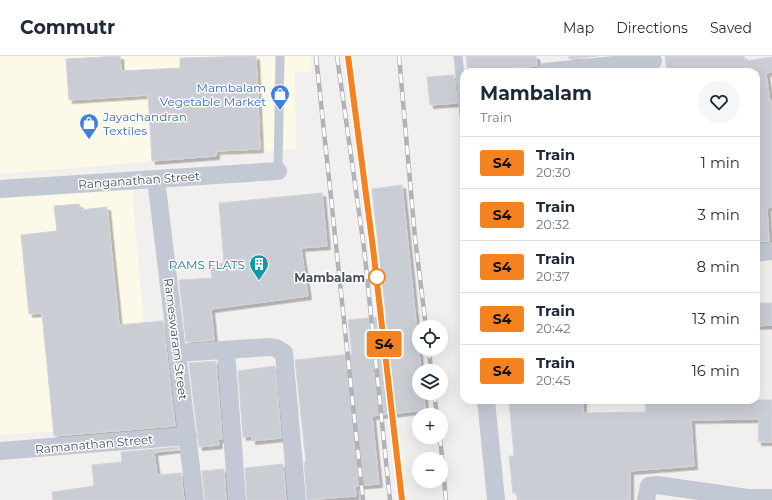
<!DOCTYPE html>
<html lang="en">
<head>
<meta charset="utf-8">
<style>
	:root { --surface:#fff; --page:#f6f6f7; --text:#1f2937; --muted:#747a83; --line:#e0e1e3 }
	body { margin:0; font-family:Montserrat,sans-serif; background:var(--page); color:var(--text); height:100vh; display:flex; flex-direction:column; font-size:15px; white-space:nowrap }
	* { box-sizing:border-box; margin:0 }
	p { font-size:13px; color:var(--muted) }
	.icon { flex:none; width:22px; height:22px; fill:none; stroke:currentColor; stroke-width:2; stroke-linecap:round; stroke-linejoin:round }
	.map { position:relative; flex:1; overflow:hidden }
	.panel { position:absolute; left:460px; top:12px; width:300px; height:336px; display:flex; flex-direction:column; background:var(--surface); border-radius:12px; box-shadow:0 4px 16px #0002 }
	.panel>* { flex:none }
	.badge { padding:0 8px; border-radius:3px; font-size:14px; line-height:26px }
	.tools { position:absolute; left:412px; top:264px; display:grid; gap:8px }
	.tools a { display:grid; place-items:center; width:36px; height:36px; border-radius:50%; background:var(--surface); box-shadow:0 4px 16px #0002; font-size:20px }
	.map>.badge { position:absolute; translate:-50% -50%; box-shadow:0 0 0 2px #fff }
	.round { display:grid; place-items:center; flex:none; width:42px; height:42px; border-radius:21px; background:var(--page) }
	.summary { display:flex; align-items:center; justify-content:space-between; height:68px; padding:0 20px }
	h1 { font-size:19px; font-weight:700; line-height:30px }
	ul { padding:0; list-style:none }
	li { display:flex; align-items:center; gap:12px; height:52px; padding:0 20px; border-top:1px solid var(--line) }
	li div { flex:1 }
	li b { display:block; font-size:15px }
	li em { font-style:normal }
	li .badge { min-width:44px; font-weight:700; text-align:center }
	header { display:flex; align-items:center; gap:24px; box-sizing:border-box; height:56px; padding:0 20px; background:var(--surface); border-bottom:1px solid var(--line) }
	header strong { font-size:19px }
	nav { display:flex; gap:22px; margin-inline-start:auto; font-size:14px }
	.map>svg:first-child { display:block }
	.commercial { fill:#fcf9e9 }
	.building { fill:#cbcdd5; stroke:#d3d4db; filter:url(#shadow) }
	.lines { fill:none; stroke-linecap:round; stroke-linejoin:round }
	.service { stroke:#c3c9d4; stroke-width:9 }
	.minor { stroke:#c3c9d4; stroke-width:18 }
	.rail-casing { stroke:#b1b3b9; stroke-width:4.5 }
	.rail { stroke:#fff; stroke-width:3; stroke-dasharray:9; stroke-linecap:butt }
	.line-casing { stroke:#fff; stroke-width:9 }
	.line { stroke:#f58220; stroke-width:6 }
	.stop-dot { fill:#fff; stroke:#f58220; stroke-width:2 }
	.labels { text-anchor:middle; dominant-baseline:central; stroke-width:3; stroke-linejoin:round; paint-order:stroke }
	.shop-label { font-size:12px; fill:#366cbe; stroke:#fff; text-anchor:end }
	.street-label { font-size:12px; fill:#474f5c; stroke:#fff }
	.culture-label { font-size:12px; fill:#0d838f; stroke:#fff; text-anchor:end }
	.stop-label { font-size:12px; font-weight:bold; fill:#474f5c; stroke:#fff; text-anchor:end }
</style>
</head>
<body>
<header>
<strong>Commutr</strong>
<nav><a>Map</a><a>Directions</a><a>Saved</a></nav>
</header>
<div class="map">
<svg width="772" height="444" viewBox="0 0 772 444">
	<defs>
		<filter id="shadow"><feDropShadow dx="3.5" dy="3.5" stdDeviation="0" flood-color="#0004"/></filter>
	</defs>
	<rect width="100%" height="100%" fill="#f2efef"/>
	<g class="commercial">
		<polygon points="0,0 310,0 312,15 295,17 296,93 0,118"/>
		<polygon points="132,134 153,369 0,379 0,142"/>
	</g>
	<g class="building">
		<polygon points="120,0 121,15 180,12 180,2 256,0 260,93 216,95 216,100 152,105 148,39 69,44 66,3"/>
		<polygon points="466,0 536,0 537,10 505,13 505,16 468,16"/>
		<polygon points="569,0 598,0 569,3"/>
		<polygon points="665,0 744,0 745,5 772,1 772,16 766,17 770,46 772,45 772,151 767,152 769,185 756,186 756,16 667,16"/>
		<polygon points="454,19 457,47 430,49 427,21"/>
		<polygon points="402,129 421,315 419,315 419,337 424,337 425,354 372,360 379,428 355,430 356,440 307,444 304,406 306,406 295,304 352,298 348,264 386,260 372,133"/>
		<polygon points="322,137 327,190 301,192 308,240 211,253 214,284 186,286 179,224 212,222 210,209 224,207 219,147"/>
		<polygon points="79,148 80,154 107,151 119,269 163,265 175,370 54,380 42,257 29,258 21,179 57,175 54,150"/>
		<polygon points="756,247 772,247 772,269 757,270"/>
		<polygon points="216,305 222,383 218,383 219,389 199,391 189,307"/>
		<polygon points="275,310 281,382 252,385 252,380 243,381 238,315"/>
		<polygon points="509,344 583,344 583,357 646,356 645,344 772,344 772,386 758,386 759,363 691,364 694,410 630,415 630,444 517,444 517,437 513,437 509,400 514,400"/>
		<polygon points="178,391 178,393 154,396 157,419 181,417 184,444 53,444 52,436 94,430 92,409 122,406 121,396"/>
		<polygon points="283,408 286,444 247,444 245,412"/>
		<polygon points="224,413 226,444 205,444 202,415"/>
	</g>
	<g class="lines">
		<g class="service">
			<polyline points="458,0 464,61"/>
			<polyline points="278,115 280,0"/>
		</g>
		<g class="minor">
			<polyline points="545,16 653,5"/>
			<polyline points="156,123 195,444"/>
			<polyline points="0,133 278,115"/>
			<polyline points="756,197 772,195"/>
			<polyline points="226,295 237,444"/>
			<polyline points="178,297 269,291 276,292 284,297 297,444"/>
			<polyline points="486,344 496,444"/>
			<polyline points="0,395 188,380"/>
			<polyline points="646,444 649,430 657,429 748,442 772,442"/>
		</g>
		<g class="rail-casing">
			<g id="rail">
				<polyline points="316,0 363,444"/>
				<polyline points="337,0 364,192 390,444"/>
				<polyline points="348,0 373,192 402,444"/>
				<polyline points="399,0 415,182 426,271"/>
				<polyline points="429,293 431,315"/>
				<polyline points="434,337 437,359"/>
				<polyline points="440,381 446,444"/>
			</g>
		</g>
		<use href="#rail" class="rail"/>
	</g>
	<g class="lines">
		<g class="line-casing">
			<polyline id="line" points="348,0 373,192 402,444"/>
		</g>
		<use href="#line" class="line"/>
	</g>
	<defs>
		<g id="shop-pin" transform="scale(1)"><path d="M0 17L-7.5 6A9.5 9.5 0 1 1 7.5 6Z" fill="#3f7fe0" stroke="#fff"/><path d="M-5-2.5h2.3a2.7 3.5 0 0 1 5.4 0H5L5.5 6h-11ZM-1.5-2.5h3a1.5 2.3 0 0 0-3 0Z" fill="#fff"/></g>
		<g id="building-pin" transform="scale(1)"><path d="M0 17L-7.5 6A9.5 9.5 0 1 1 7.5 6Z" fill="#0f9aa8" stroke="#fff"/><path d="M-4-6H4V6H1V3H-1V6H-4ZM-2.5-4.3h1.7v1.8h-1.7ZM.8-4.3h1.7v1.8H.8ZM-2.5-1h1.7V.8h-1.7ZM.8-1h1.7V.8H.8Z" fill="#fff"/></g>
	</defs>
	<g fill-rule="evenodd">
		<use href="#shop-pin" x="280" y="38"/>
		<use href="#shop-pin" x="89" y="67"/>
		<use href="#building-pin" x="259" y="208"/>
	</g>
	<circle class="stop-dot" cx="377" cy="221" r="8"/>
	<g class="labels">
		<g class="shop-label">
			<text x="266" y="31">Mambalam<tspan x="266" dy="14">Vegetable Market</tspan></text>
			<text x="103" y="60" text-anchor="start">Jayachandran<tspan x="103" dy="14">Textiles</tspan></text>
		</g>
		<g class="street-label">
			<text transform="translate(139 124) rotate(-4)">Ranganathan Street</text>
			<text transform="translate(176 283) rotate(83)">Rameswaram Street</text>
			<text transform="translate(94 388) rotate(-5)">Ramanathan Street</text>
		</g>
		<g class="culture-label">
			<text x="245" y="208">RAMS FLATS</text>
		</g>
		<g class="stop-label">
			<text x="365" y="221">Mambalam</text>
		</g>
	</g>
</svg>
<div class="tools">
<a><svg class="icon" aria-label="locate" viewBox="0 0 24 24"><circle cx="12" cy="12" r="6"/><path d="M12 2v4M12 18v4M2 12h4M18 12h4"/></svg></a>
<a><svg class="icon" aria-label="layers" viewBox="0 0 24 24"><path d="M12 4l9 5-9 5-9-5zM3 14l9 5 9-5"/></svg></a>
<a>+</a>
<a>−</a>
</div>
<b class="badge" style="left:384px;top:288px;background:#f58220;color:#111">S4</b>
<section class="panel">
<div class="summary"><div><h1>Mambalam</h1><p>Train</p></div><a class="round"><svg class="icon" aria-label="heart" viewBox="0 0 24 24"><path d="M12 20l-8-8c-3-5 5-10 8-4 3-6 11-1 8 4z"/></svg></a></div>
<ul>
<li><span class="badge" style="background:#f58220;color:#111">S4</span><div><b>Train</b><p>20:30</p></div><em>1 min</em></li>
<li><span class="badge" style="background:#f58220;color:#111">S4</span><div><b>Train</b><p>20:32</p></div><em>3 min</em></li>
<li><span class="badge" style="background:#f58220;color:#111">S4</span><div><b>Train</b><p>20:37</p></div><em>8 min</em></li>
<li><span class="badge" style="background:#f58220;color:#111">S4</span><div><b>Train</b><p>20:42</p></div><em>13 min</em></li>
<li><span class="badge" style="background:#f58220;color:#111">S4</span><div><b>Train</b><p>20:45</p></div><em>16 min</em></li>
</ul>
</section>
</div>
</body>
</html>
